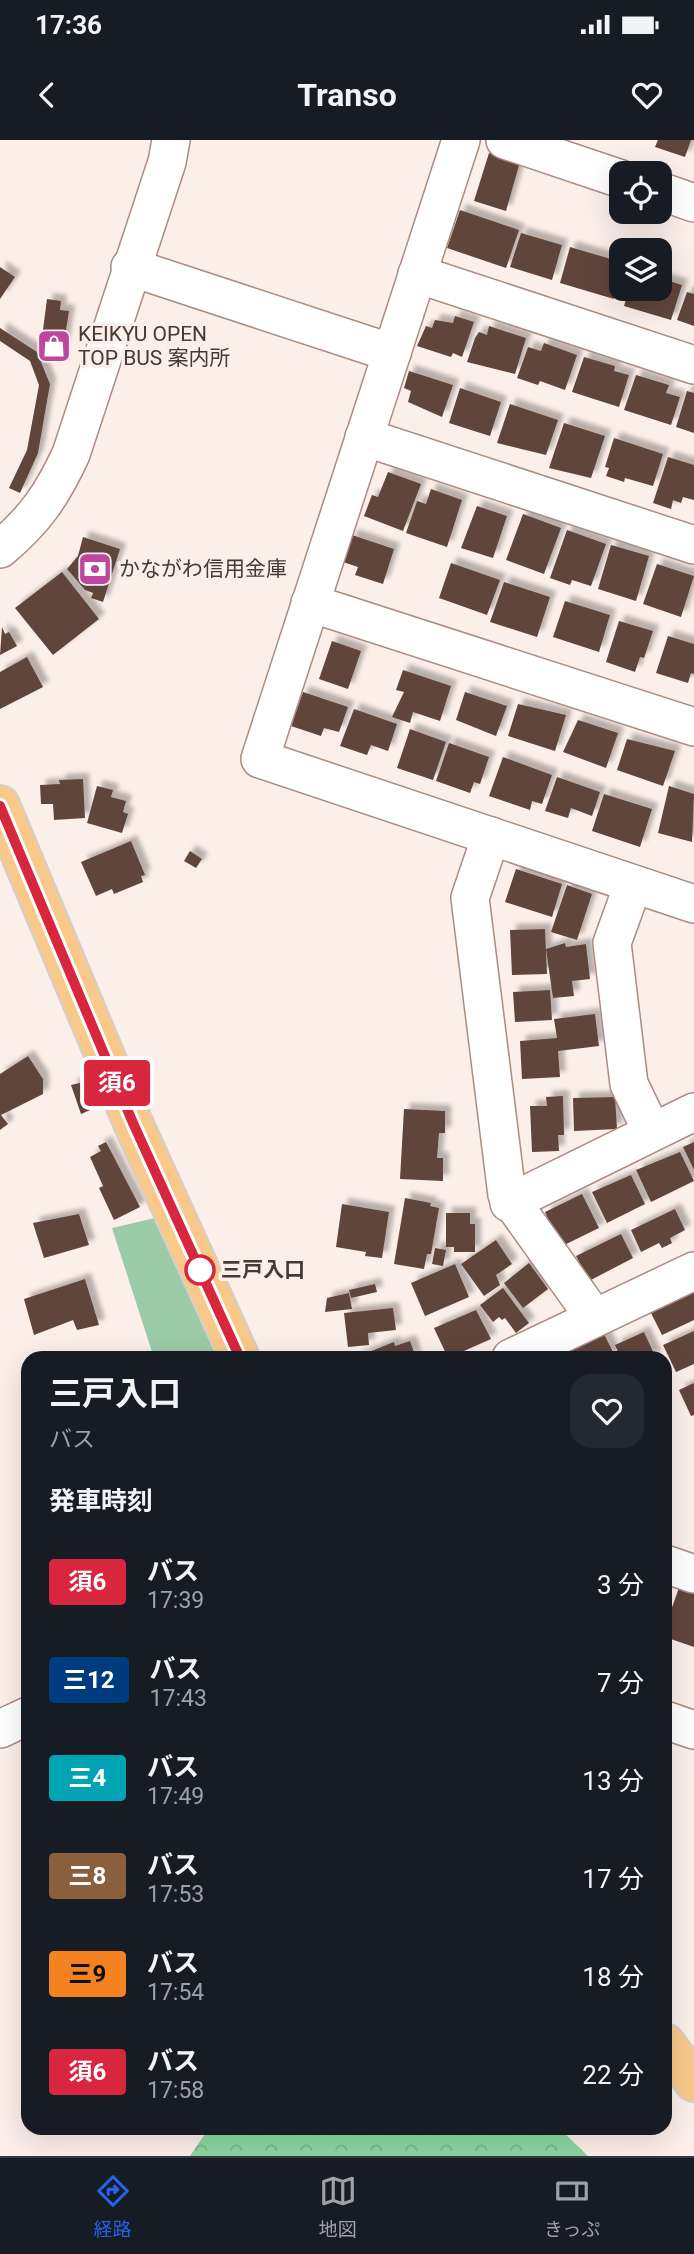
<!DOCTYPE html>
<html lang="ja">
<head>
<meta charset="utf-8">
<style>
	:root { --surface:#171b24; --page:#242831; --text:#f1f3f6; --muted:#9ea1a6; --line:#363941; --accent:#2563eb }
	body { margin:0; font-family:Roboto,"Noto Sans JP",sans-serif; background:var(--page); color:var(--text); height:100vh; display:flex; flex-direction:column; font-size:26px; white-space:nowrap }
	* { box-sizing:border-box; margin:0 }
	p { font-size:23px; color:var(--muted) }
	.icon { flex:none; width:38px; height:38px; fill:none; stroke:currentColor; stroke-width:2; stroke-linecap:round; stroke-linejoin:round }
	.map { position:relative; flex:1; overflow:hidden }
	.sheet { position:absolute; left:21px; top:1211px; width:651px; height:784px; display:flex; flex-direction:column; background:var(--surface); border-radius:21px; box-shadow:0 7px 28px #0002 }
	.sheet>* { flex:none }
	.badge { padding:0 14px; border-radius:5px; font-size:24px; line-height:46px }
	.fabs { position:absolute; left:609px; top:21px; display:grid; gap:14px }
	.fabs a { display:grid; place-items:center; width:63px; height:63px; border-radius:14px; background:var(--surface); box-shadow:0 7px 28px #0002; font-size:35px }
	.map>.badge { position:absolute; translate:-50% -50%; box-shadow:0 0 0 4px #fff }
	h2 { padding:0 28px; font-size:26px; line-height:63px }
	.round { display:grid; place-items:center; flex:none; width:74px; height:74px; border-radius:21px; background:var(--page) }
	.headline { display:flex; align-items:center; justify-content:space-between; height:119px; padding:0 28px }
	h1 { font-size:33px; font-weight:700; line-height:52px }
	ul { padding:0; list-style:none }
	li { display:flex; align-items:center; gap:21px; height:98px; padding:0 28px }
	li div { flex:1 }
	li b { display:block; font-size:26px }
	li em { font-style:normal }
	li .badge { min-width:77px; font-weight:700; text-align:center }
	.status { display:flex; justify-content:space-between; align-items:center; height:49px; padding:0 35px; background:var(--surface); direction:ltr }
	.status svg { height:19px; fill:currentColor }
	header { display:flex; justify-content:space-between; align-items:center; height:91px; padding:0 28px; background:var(--surface); font-size:32px; font-weight:700 }
	.tab-bar { display:flex; justify-content:space-around; align-items:center; height:98px; border-top:2px solid var(--line); background:var(--surface); font-size:19px; color:var(--muted) }
	.tab-bar a { display:grid; justify-items:center; gap:4px }
	.tab-bar .on { color:var(--accent) }
	.map>svg:first-child { display:block }
	.grass { fill:#9ccba8 }
	.forest { fill:url(#forest-crowns) }
	.building { fill:#60453a; filter:url(#shadow) }
	.lines { fill:none; stroke-linecap:round; stroke-linejoin:round }
	.minor-casing { stroke:#ac8c81; stroke-width:40 }
	.highway-casing { stroke:#d3cfce; stroke-width:42 }
	.minor { stroke:#fff; stroke-width:37 }
	.highway { stroke:#f8c98a; stroke-width:38 }
	.line-casing { stroke:#fff; stroke-width:16 }
	.line { stroke:#d7263d; stroke-width:10 }
	.stop-dot { fill:#fff; stroke:#d7263d; stroke-width:3.5 }
	.labels { text-anchor:middle; dominant-baseline:central; stroke-width:7; stroke-linejoin:round; paint-order:stroke }
	.poi-label { font-size:21px; fill:#473934; stroke:#fceee9; text-anchor:start }
	.stop-label { font-size:21px; font-weight:bold; fill:#473934; stroke:#fceee9; text-anchor:start }
</style>
</head>
<body>
<div class="status"><b>17:36</b><svg viewBox="0 0 49 12"><path d="M0 12V9h3v3zM5 12V6h3v6zM10 12V3h3v9zM15 12V0h3v12zM26 1h20v11H26zM47 4h2v5h-2z"/></svg></div>
<header><svg class="icon" aria-label="back" viewBox="0 0 24 24"><path d="M15 5l-7 7 7 7"/></svg>Transo<svg class="icon" aria-label="heart" viewBox="0 0 24 24"><path d="M12 20l-8-8c-3-5 5-10 8-4 3-6 11-1 8 4z"/></svg></header>
<div class="map">
<svg width="694" height="2016" viewBox="0 0 694 2016">
	<defs>
		<pattern id="forest-crowns" width="20" height="18" patternUnits="userSpaceOnUse" patternTransform="scale(1.75)"><rect width="20" height="18" fill="#8bd6a0"/><path d="M2 6a3 3 0 1 1 6 0M12 15a3 3 0 1 1 6 0" fill="none" stroke="#79b88a"/></pattern>
		<filter id="shadow"><feDropShadow dx="6" dy="-6" stdDeviation="2" flood-color="#0004"/></filter>
	</defs>
	<rect width="100%" height="100%" fill="#fceee9"/>
	<polygon class="grass" points="155,1078 217,1218 154,1218 112,1088"/>
	<polygon class="forest" points="209,1988 559,1988 588,2016 190,2016"/>
	<g class="building">
		<polygon points="658,0 691,0 685,17 655,7"/>
		<polygon points="489,13 520,22 506,71 474,61"/>
		<polygon points="460,70 519,90 506,128 447,108"/>
		<polygon points="521,93 562,105 552,140 510,127"/>
		<polygon points="570,107 621,122 614,159 560,143"/>
		<polygon points="0,127 15,137 0,159"/>
		<polygon points="660,138 682,145 671,180 624,166 629,149 660,149"/>
		<polygon points="687,152 694,154 694,186 677,180"/>
		<polygon points="47,159 61,161 60,170 69,171 63,209 41,205"/>
		<polygon points="455,176 474,182 462,217 453,213 451,217 417,206 426,186 432,188 435,180 453,183"/>
		<polygon points="489,186 526,198 515,234 467,222 475,198 479,192 487,195"/>
		<polygon points="0,188 37,212 50,244 38,313 20,353 9,348 27,310 39,245 30,221 0,201"/>
		<polygon points="544,203 577,215 565,250 540,241 538,245 517,238 528,207 541,211"/>
		<polygon points="584,217 615,226 614,231 629,235 619,267 572,252"/>
		<polygon points="409,231 453,245 442,277 408,262 411,251 404,248"/>
		<polygon points="636,235 669,245 666,253 680,257 671,285 624,270"/>
		<polygon points="460,248 501,262 490,296 449,283"/>
		<polygon points="687,251 694,253 694,293 676,287"/>
		<polygon points="510,264 558,280 546,315 497,303"/>
		<polygon points="564,283 605,296 591,338 549,328"/>
		<polygon points="614,298 663,314 653,346 625,338 624,342 606,336 609,328 605,327"/>
		<polygon points="668,317 694,325 694,360 683,357 681,363 673,360 671,369 653,363"/>
		<polygon points="388,332 421,344 403,391 364,376 372,355 378,357"/>
		<polygon points="431,349 462,360 447,407 406,393 417,361 426,364"/>
		<polygon points="477,366 507,376 493,418 461,408"/>
		<polygon points="523,374 561,388 544,434 506,420"/>
		<polygon points="567,390 606,404 591,446 572,440 570,445 550,438"/>
		<polygon points="352,395 394,409 383,444 355,435 358,427 343,422"/>
		<polygon points="83,397 120,409 103,462 91,458 93,453 85,450 67,429 78,416"/>
		<polygon points="611,405 649,416 636,461 598,449"/>
		<polygon points="451,423 500,440 487,475 439,458"/>
		<polygon points="657,424 694,436 681,477 643,464"/>
		<polygon points="62,432 99,479 53,515 15,468"/>
		<polygon points="504,442 550,457 537,497 490,482"/>
		<polygon points="565,461 610,475 599,512 553,497"/>
		<polygon points="619,481 653,491 644,518 640,517 635,532 606,522"/>
		<polygon points="2,487 5,494 9,492 17,506 0,515"/>
		<polygon points="668,496 694,504 694,534 691,533 688,543 656,533"/>
		<polygon points="332,501 361,511 348,549 319,539"/>
		<polygon points="27,517 43,547 0,569 0,532"/>
		<polygon points="403,530 451,546 440,581 413,572 410,583 392,577 404,552 396,550"/>
		<polygon points="303,552 348,567 339,592 324,588 321,596 291,586"/>
		<polygon points="465,552 507,566 496,596 456,580"/>
		<polygon points="518,564 566,575 555,611 508,596"/>
		<polygon points="354,569 397,584 388,611 371,605 367,615 340,606"/>
		<polygon points="578,580 618,593 606,628 563,612"/>
		<polygon points="410,589 446,602 433,640 397,628"/>
		<polygon points="627,599 675,611 663,646 617,630"/>
		<polygon points="449,603 489,617 480,644 474,642 470,653 436,641"/>
		<polygon points="503,617 552,635 542,664 532,661 530,670 489,656"/>
		<polygon points="557,637 600,652 592,676 571,668 568,678 545,671"/>
		<polygon points="83,639 85,678 54,680 53,664 41,664 40,645 60,644 59,640"/>
		<polygon points="97,646 113,650 111,657 126,661 123,672 128,674 122,693 87,683"/>
		<polygon points="669,646 694,654 692,702 658,693"/>
		<polygon points="604,654 652,669 640,707 592,691"/>
		<polygon points="131,701 145,735 141,736 143,742 114,754 112,749 96,756 81,722"/>
		<polygon points="190,711 202,719 196,728 184,721"/>
		<polygon points="516,729 562,744 552,777 505,762"/>
		<polygon points="567,745 592,754 577,800 551,792"/>
		<polygon points="545,789 547,834 512,835 510,790"/>
		<polygon points="565,803 566,807 586,804 590,839 572,841 574,856 553,858 546,809"/>
		<polygon points="550,850 552,880 515,882 513,852"/>
		<polygon points="595,874 599,906 558,911 560,937 522,939 520,901 557,898 554,879"/>
		<polygon points="28,916 43,939 43,954 1,975 8,984 0,990 0,934"/>
		<polygon points="84,942 97,967 81,974 71,945"/>
		<polygon points="563,956 564,995 558,995 559,1011 532,1012 530,966 547,966 546,957"/>
		<polygon points="615,957 617,989 574,991 573,958"/>
		<polygon points="404,969 445,971 445,993 439,993 437,1018 443,1018 443,1041 400,1039"/>
		<polygon points="106,1002 140,1067 114,1080 99,1048 103,1046 90,1017 101,1011 98,1006"/>
		<polygon points="694,1002 694,1030 683,1007"/>
		<polygon points="680,1012 694,1041 651,1062 636,1030"/>
		<polygon points="631,1035 645,1064 607,1083 592,1052"/>
		<polygon points="582,1054 599,1088 560,1107 545,1072"/>
		<polygon points="405,1058 431,1063 430,1066 439,1068 431,1114 427,1114 424,1129 394,1124"/>
		<polygon points="342,1064 389,1072 382,1118 365,1116 366,1112 336,1107"/>
		<polygon points="675,1069 685,1090 670,1098 672,1103 662,1108 659,1103 641,1112 631,1090"/>
		<polygon points="446,1073 470,1073 470,1084 475,1084 475,1112 454,1112 454,1107 446,1107"/>
		<polygon points="79,1074 89,1105 44,1118 33,1083"/>
		<polygon points="621,1094 633,1118 589,1141 576,1116"/>
		<polygon points="496,1100 512,1124 496,1135 500,1145 484,1156 461,1124"/>
		<polygon points="435,1108 446,1110 443,1126 432,1124"/>
		<polygon points="529,1123 548,1149 523,1168 504,1143"/>
		<polygon points="455,1124 469,1157 425,1176 411,1143"/>
		<polygon points="85,1139 99,1185 77,1190 73,1180 34,1195 24,1159"/>
		<polygon points="375,1144 377,1152 351,1158 349,1150"/>
		<polygon points="503,1148 529,1183 516,1193 505,1178 502,1180 499,1177 493,1182 480,1165"/>
		<polygon points="694,1150 694,1180 662,1195 649,1169"/>
		<polygon points="349,1153 352,1169 325,1172 327,1158"/>
		<polygon points="393,1168 396,1190 368,1193 369,1205 348,1207 344,1173"/>
		<polygon points="476,1170 491,1199 448,1218 434,1188"/>
		<polygon points="694,1191 694,1224 676,1232 663,1205"/>
		<polygon points="644,1192 656,1218 621,1218 615,1205"/>
		<polygon points="604,1194 616,1218 567,1218 565,1213"/>
		<polygon points="410,1201 416,1218 354,1218 394,1202 395,1206"/>
		<polygon points="694,1243 694,1275 691,1276 679,1250"/>
		<polygon points="680,1445 694,1450 694,1507 665,1497 665,1487"/>
	</g>
	<g class="lines">
		<g class="minor-casing">
			<g id="minor">
				<polyline points="461,0 260,619 694,764"/>
				<polyline points="505,0 621,39"/>
				<polyline points="660,51 694,63"/>
				<polyline points="130,127 392,213"/>
				<polyline points="417,134 694,225"/>
				<polyline points="364,297 694,405"/>
				<path d="M0,409C35,380 52,355 71,314L167,22L171,0"/>
				<polyline points="310,463 694,587"/>
				<polyline points="491,696 470,758 507,1055 594,1177"/>
				<polyline points="633,745 612,803 629,944 652,992"/>
				<polyline points="509,1063 694,972"/>
				<polyline points="511,1218 694,1131"/>
				<polyline points="665,1424 694,1434"/>
				<polyline points="665,1580 694,1590"/>
				<polyline points="0,1589 28,1576"/>
			</g>
		</g>
		<g class="highway-casing">
			<g id="highway">
				<polyline points="0,665 133,983 240,1218"/>
				<polyline points="665,1903 694,1942"/>
			</g>
		</g>
		<use href="#minor" class="minor"/>
		<use href="#highway" class="highway"/>
	</g>
	<g class="lines">
		<g class="line-casing">
			<polyline id="line" points="0,666 133,983 240,1218"/>
		</g>
		<use href="#line" class="line"/>
	</g>
	<defs>
		<g id="shop-square" transform="scale(1.75)"><rect x="-9" y="-9" width="18" height="18" rx="4" fill="#bd479e" stroke="#fceee9"/><path d="M-5-2.5h2.3a2.7 3.5 0 0 1 5.4 0H5L5.5 6h-11ZM-1.5-2.5h3a1.5 2.3 0 0 0-3 0Z" fill="#fff"/></g>
		<g id="bank-square" transform="scale(1.75)"><rect x="-9" y="-9" width="18" height="18" rx="4" fill="#bd479e" stroke="#fceee9"/><path d="M-6-4H6V4H-6ZM0-2.3a2.3 2.3 0 1 0 0 4.6a2.3 2.3 0 1 0 0-4.6Z" fill="#fff"/></g>
	</defs>
	<g fill-rule="evenodd">
		<use href="#shop-square" x="54" y="206"/>
		<use href="#bank-square" x="95" y="429"/>
	</g>
	<circle class="stop-dot" cx="200" cy="1130" r="14"/>
	<g class="labels">
		<g class="poi-label">
			<text x="78" y="194">KEIKYU OPEN<tspan x="78" dy="24">TOP BUS 案内所</tspan></text>
			<text x="119" y="429">かながわ信用金庫</text>
		</g>
		<g class="stop-label">
			<text x="221" y="1130">三戸入口</text>
		</g>
	</g>
</svg>
<div class="fabs">
<a><svg class="icon" aria-label="locate" viewBox="0 0 24 24"><circle cx="12" cy="12" r="6"/><path d="M12 2v4M12 18v4M2 12h4M18 12h4"/></svg></a>
<a><svg class="icon" aria-label="layers" viewBox="0 0 24 24"><path d="M12 4l9 5-9 5-9-5zM3 14l9 5 9-5"/></svg></a>
</div>
<b class="badge" style="left:117px;top:943px;background:#d7263d;color:#fff">須6</b>
<section class="sheet">
<div class="headline"><div><h1>三戸入口</h1><p>バス</p></div><a class="round"><svg class="icon" aria-label="heart" viewBox="0 0 24 24"><path d="M12 20l-8-8c-3-5 5-10 8-4 3-6 11-1 8 4z"/></svg></a></div>
<h2>発車時刻</h2>
<ul>
<li><span class="badge" style="background:#d7263d;color:#fff">須6</span><div><b>バス</b><p>17:39</p></div><em>3 分</em></li>
<li><span class="badge" style="background:#003b80;color:#fff">三12</span><div><b>バス</b><p>17:43</p></div><em>7 分</em></li>
<li><span class="badge" style="background:#00a3b4;color:#fff">三4</span><div><b>バス</b><p>17:49</p></div><em>13 分</em></li>
<li><span class="badge" style="background:#8b5e3c;color:#fff">三8</span><div><b>バス</b><p>17:53</p></div><em>17 分</em></li>
<li><span class="badge" style="background:#f58220;color:#111">三9</span><div><b>バス</b><p>17:54</p></div><em>18 分</em></li>
<li><span class="badge" style="background:#d7263d;color:#fff">須6</span><div><b>バス</b><p>17:58</p></div><em>22 分</em></li>
</ul>
</section>
</div>
<nav class="tab-bar">
<a class="on"><svg class="icon" aria-label="directions" viewBox="0 0 24 24"><path d="M12 3l9 9-9 9-9-9zM9 14v-3h6M13 9l2 2-2 2"/></svg>経路</a>
<a><svg class="icon" aria-label="map" viewBox="0 0 24 24"><path d="M3 6l6-2 6 2 6-2v14l-6 2-6-2-6 2zM9 4v14M15 6v14"/></svg>地図</a>
<a><svg class="icon" aria-label="tickets" viewBox="0 0 24 24"><path d="M3 7h18v10H3zM15 7v10"/></svg>きっぷ</a>
</nav>
</body>
</html>
